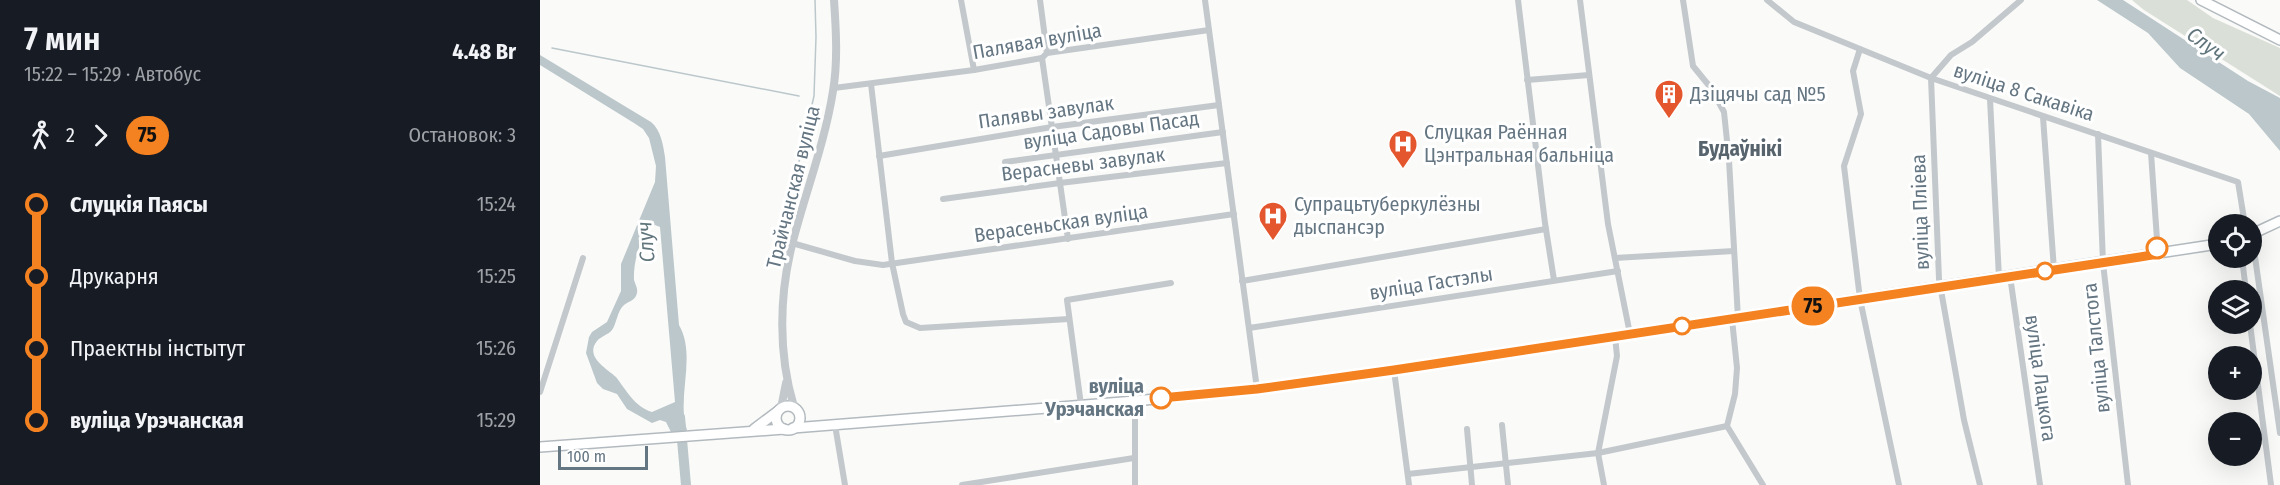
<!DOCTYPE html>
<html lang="ru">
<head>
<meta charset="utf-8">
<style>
	:root { --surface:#171b24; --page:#242831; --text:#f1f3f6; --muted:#9ea1a6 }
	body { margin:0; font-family:"Fira Sans Condensed",sans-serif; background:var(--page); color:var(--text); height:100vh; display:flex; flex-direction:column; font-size:22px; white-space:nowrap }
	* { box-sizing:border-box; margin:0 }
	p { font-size:20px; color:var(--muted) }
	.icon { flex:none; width:33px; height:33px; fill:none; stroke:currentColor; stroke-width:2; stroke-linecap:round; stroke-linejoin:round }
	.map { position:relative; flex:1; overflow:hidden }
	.panel { display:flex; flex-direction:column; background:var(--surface); width:540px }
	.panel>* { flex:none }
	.badge { padding:0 12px; border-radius:20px; font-size:21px; line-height:39px }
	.fabs { position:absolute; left:1668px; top:214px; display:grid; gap:12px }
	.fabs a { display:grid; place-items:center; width:54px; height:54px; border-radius:50%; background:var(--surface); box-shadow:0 6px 24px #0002; font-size:30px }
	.scale { position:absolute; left:18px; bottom:15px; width:90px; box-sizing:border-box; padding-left:6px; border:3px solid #657683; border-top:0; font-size:16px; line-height:21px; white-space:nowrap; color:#657683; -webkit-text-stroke:4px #fff; paint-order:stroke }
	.map>.badge { position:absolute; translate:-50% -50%; box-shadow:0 0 0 3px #fff }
	.legs { display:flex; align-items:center; gap:9px; height:66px; padding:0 24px; font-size:20px }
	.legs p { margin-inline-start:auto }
	.summary { display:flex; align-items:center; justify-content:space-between; height:102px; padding:0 24px }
	h1 { font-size:33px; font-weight:600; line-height:45px }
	ul { padding:0 24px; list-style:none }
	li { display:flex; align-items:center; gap:21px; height:72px; font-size:22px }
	li i { display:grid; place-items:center; width:9px; height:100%; margin:0 8px; background:currentColor }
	li i::after { content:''; width:15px; height:15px; margin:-8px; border:4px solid; border-radius:50%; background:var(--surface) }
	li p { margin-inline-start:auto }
	li:first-child i { background:linear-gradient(#0000 50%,currentColor 0) }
	li:last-child i { background:linear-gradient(currentColor 50%,#0000 0) }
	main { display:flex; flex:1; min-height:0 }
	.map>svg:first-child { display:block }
	.green { fill:#dadfd7 }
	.water { fill:#bbc7cb; fill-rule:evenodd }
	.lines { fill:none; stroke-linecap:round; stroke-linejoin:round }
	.stream { stroke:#bbc7cb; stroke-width:1.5 }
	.river { stroke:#bbc7cb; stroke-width:10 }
	.secondary-casing { stroke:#b3babf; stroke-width:12 }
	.minor { stroke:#c3c8cc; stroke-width:6 }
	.tertiary { stroke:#c3c8cc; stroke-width:8 }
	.secondary { stroke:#fff; stroke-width:9 }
	.line-1-casing { stroke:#fff; stroke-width:14 }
	.line-1 { stroke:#f58220; stroke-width:9 }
	.stop-1-dot { fill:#fff; stroke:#f58220; stroke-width:3 }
	.labels { text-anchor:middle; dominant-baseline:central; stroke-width:6; stroke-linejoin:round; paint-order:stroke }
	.street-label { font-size:20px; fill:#657683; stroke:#fff }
	.poi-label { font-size:20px; fill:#657683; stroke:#fff; text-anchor:start }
	.stop-label { font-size:20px; font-weight:bold; fill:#657683; stroke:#fff; text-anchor:end }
	.water-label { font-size:21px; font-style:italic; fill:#60757c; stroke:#fff }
	.neighbourhood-label { font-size:21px; font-weight:bold; fill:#57646e; stroke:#fff }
</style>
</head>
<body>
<main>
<section class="panel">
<div class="summary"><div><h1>7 мин</h1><p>15:22 – 15:29 · Автобус</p></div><b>4.48 Br</b></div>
<div class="legs"><svg class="icon" aria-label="walk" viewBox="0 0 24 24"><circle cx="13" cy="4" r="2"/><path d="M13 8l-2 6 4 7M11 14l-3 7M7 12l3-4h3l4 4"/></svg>2<svg class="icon" aria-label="forward" viewBox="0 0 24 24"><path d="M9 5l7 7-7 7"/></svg><b class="badge" style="background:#f58220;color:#111">75</b><p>Остановок: 3</p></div>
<ul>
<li><i style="color:#f58220"></i><b>Слуцкія Паясы</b><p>15:24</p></li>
<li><i style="color:#f58220"></i><span>Друкарня</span><p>15:25</p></li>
<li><i style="color:#f58220"></i><span>Праектны інстытут</span><p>15:26</p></li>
<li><i style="color:#f58220"></i><b>вуліца Урэчанская</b><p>15:29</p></li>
</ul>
</section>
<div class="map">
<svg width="1740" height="485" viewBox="0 0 1740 485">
	<rect width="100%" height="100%" fill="#fafaf8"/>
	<polygon class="green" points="1592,0 1647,0 1673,18 1740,48 1740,96 1604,10"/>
	<g class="water">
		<polygon points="1557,0 1583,0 1708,81 1740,98 1740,151 1709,114 1640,68 1608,33"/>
		<path d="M0,55L111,122C121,130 123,145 125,157L139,325C157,356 136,398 147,430L131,432L126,422L120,420L112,423L87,409L77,394L63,389L57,383L46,353L49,337L52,332L67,322L81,291V264L115,182L116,166L109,138L103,129L94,123L0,65ZM115,225L120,227L135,402L112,412C95,407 86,390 76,377C68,369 44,357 57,341C61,336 68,335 72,330C77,323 77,311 84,305C89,301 95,301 97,293C98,288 95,284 94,280C93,263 100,233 115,225Z"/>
	</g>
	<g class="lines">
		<g class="stream">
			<polyline points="12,48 259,96"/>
			<polyline points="258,166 274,96 276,37 275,0"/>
		</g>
		<polyline class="river" points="140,417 146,485"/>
		<g class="secondary-casing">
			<g id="secondary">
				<polyline points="1661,0 1740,40"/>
				<polyline points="1712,234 1740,221"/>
				<circle cx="248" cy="418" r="12"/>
				<polyline points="253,428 595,401 717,389 854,370 1678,244"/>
				<polyline points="214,429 238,411"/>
				<polyline points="0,447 244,429"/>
			</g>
		</g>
		<g class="minor">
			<polyline points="421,0 434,70"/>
			<polyline points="500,0 507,53"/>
			<polyline points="665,0 717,389"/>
			<polyline points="978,0 1005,223 1014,280"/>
			<polyline points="1040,0 1068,224 1090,334"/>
			<polyline points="1143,0 1153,66 1171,88 1184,112 1189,160 1198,318"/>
			<polyline points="1227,0 1254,22 1391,78 1698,182 1705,225"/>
			<polyline points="1320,49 1313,71 1321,114 1304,166 1320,299 1359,485"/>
			<polyline points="502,58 528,239"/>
			<polyline points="987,80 1049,75"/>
			<polyline points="331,84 352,263 363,314 366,322 380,328 529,319"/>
			<polyline points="294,88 434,70 502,58 507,53 669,30"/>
			<polyline points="1450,99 1459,278"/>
			<polyline points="1503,117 1514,270"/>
			<polyline points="1558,134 1563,263 1588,485"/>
			<polyline points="1611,153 1618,254"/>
			<polyline points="339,156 512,127 679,105"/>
			<polyline points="465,162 683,132"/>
			<polyline points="403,199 520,183 687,163"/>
			<polyline points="252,243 315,261 343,265 694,214"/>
			<polyline points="1712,244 1715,257 1740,433"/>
			<polyline points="1075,258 1194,251"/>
			<polyline points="1702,258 1706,291"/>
			<polyline points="1470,276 1500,485"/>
			<polyline points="702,281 1006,229"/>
			<polyline points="1192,319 1197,368 1195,394 1187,426 1223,485"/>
			<polyline points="1710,324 1731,485"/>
			<polyline points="709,328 1078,271"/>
			<polyline points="854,370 869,485"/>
			<polyline points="0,392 43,258"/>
			<polyline points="595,401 595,485"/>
			<polyline points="541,405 527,300 631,283"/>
			<polyline points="295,425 305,485"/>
			<polyline points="962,425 968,485"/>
			<polyline points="927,429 932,485"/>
			<polyline points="868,474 1058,453 1187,426"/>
			<polyline points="422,485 594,458"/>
			<polyline points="1064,485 1058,453 1077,356 1075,336"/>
			<polyline points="1440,485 1424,420 1399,279 1391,78 1411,55 1432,42 1481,0"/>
		</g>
		<g class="tertiary">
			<path d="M254,407C238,354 239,294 253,241C266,191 285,142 293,91C298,62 296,29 294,0"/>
			<polyline points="241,408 246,383"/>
		</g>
		<use href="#secondary" class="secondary"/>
	</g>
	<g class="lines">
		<g class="line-1-casing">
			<polyline id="line-1" points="621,398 717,389 854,370 1600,257 1618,254 1617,248"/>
		</g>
		<use href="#line-1" class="line-1"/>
	</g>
	<defs>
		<g id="building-pin" transform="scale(1.5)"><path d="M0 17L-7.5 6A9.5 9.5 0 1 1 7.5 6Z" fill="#e4572e" stroke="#fff"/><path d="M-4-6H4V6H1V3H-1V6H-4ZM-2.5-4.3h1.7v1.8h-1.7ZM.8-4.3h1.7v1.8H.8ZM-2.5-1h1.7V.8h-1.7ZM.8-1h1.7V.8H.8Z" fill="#fff"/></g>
		<g id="hospital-pin" transform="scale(1.5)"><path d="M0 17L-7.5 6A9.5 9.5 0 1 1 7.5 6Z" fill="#e4572e" stroke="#fff"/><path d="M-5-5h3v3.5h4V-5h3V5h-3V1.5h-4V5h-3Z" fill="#fff"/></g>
	</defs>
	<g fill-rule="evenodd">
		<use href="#building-pin" x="1129" y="94"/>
		<use href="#hospital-pin" x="863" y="144"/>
		<use href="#hospital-pin" x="733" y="216"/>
	</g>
	<g class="stop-1-dot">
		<circle cx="1617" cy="248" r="10"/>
		<circle cx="1505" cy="271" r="8"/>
		<circle cx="1142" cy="326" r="8"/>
		<circle cx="621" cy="398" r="10"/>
	</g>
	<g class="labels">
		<g class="street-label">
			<text transform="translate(497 41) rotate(-10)">Палявая вуліца</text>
			<text transform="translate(1484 92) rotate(18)">вуліца 8 Сакавіка</text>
			<text transform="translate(506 112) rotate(-8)">Палявы завулак</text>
			<text transform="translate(571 130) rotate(-8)">вуліца Садовы Пасад</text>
			<text transform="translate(543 164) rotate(-7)">Верасневы завулак</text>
			<text transform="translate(253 187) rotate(-76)">Трайчанская вуліца</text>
			<text transform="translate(1380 212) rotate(-92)">вуліца Пліева</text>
			<text transform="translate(521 223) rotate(-8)">Верасеньская вуліца</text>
			<text transform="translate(891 283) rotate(-9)">вуліца Гастэлы</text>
			<text transform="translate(1556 348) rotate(-96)">вуліца Талстога</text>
			<text transform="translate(1501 378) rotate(82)">вуліца Лацкога</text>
		</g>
		<g class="poi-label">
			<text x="1150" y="94">Дзіцячы сад №5</text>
			<text x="884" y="132">Слуцкая Раённая<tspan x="884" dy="23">Цэнтральная бальніца</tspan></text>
			<text x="754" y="204">Супрацьтуберкулёзны<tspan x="754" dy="23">дыспансэр</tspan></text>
		</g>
		<g class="stop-label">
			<text x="604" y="386">вуліца<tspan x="604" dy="23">Урэчанская</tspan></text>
		</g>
		<g class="water-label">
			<text transform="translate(1666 44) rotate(36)">Случ</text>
			<text transform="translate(106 242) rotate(-95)">Случ</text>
		</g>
		<g class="neighbourhood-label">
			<text x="1200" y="149">Будаўнікі</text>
		</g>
	</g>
</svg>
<div class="fabs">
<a><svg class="icon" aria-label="locate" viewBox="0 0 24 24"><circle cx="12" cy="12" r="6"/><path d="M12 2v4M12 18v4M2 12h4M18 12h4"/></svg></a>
<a><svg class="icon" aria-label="layers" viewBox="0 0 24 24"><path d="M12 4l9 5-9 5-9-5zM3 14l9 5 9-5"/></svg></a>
<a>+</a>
<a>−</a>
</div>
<div class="scale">100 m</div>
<b class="badge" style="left:1273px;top:306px;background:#f58220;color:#111">75</b>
</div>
</main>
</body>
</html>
